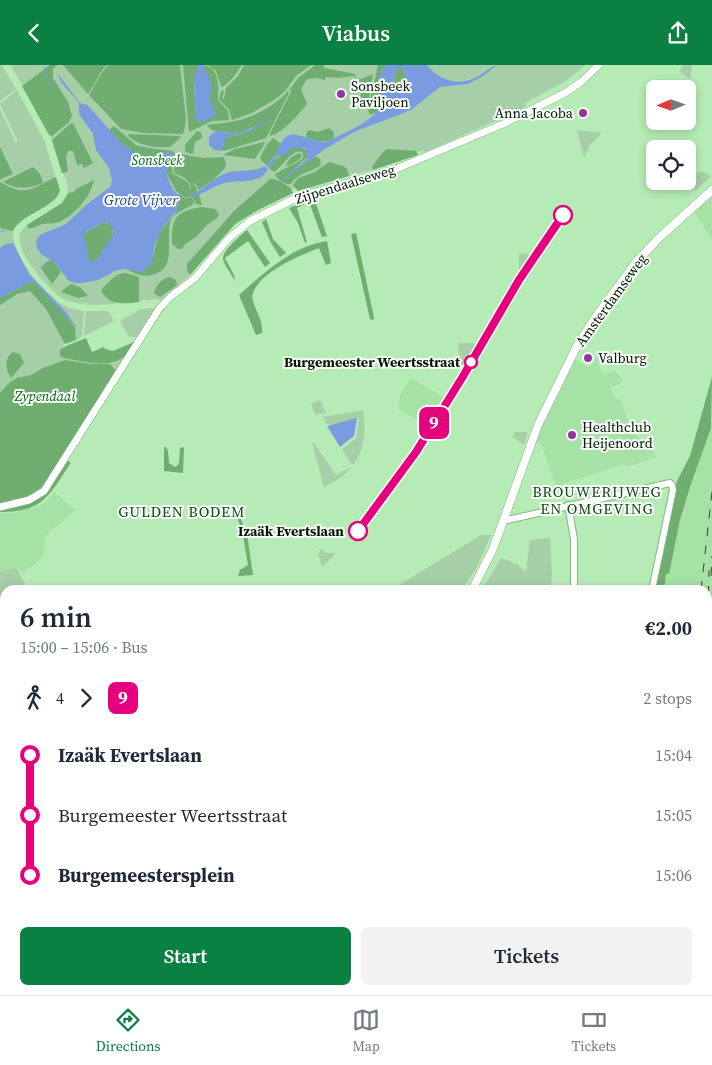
<!DOCTYPE html>
<html lang="en">
<head>
<meta charset="utf-8">
<style>
	:root { --surface:#fff; --page:#f2f2f3; --text:#1f2937; --muted:#747a83; --line:#e0e1e3; --accent:#0b8043 }
	body { margin:0; font-family:"Source Serif 4",serif; background:var(--page); color:var(--text); height:100vh; display:flex; flex-direction:column; font-size:19px; white-space:nowrap }
	* { box-sizing:border-box; margin:0 }
	p { font-size:16px; color:var(--muted) }
	.icon { flex:none; width:28px; height:28px; fill:none; stroke:currentColor; stroke-width:2; stroke-linecap:round; stroke-linejoin:round }
	.map { position:relative; flex:1; overflow:hidden }
	.side { position:absolute; left:0px; top:520px; width:712px; height:410px; display:flex; flex-direction:column; background:var(--surface); border-radius:15px 15px 0 0; box-shadow:0 2px 8px #0003 }
	.side>* { flex:none }
	.badge { padding:0 10px; border-radius:8px; font-size:18px; line-height:32px }
	.needle { width:32px; rotate:268deg }
	.controls { position:absolute; left:646px; top:15px; display:grid; gap:10px }
	.controls a { display:grid; place-items:center; width:50px; height:50px; border-radius:8px; background:var(--surface); box-shadow:0 2px 8px #0003; font-size:25px }
	.map>.badge { position:absolute; translate:-50% -50%; box-shadow:0 0 0 2px #fff }
	.legs { display:flex; align-items:center; gap:8px; height:55px; padding:0 20px; font-size:16px }
	.legs p { margin-inline-start:auto }
	.overview { display:flex; align-items:center; justify-content:space-between; height:85px; padding:0 20px }
	h1 { font-size:28px; font-weight:600; line-height:38px }
	.button { display:flex; gap:10px; margin-top:auto; padding:10px 20px }
	.button a { flex:1; height:58px; border-radius:8px; background:var(--accent); color:#fff; font-size:20px; font-weight:600; line-height:58px; text-align:center }
	.button a+a { background:var(--page); color:var(--text) }
	ul { padding:0 20px; list-style:none }
	li { display:flex; align-items:center; gap:18px; height:60px; font-size:19px }
	li i { display:grid; place-items:center; width:8px; height:100%; margin:0 6px; background:currentColor }
	li i::after { content:''; width:12px; height:12px; margin:-6px; border:4px solid; border-radius:50%; background:var(--surface) }
	li p { margin-inline-start:auto }
	li:first-child i { background:linear-gradient(#0000 50%,currentColor 0) }
	li:last-child i { background:linear-gradient(currentColor 50%,#0000 0) }
	header { display:flex; justify-content:space-between; align-items:center; height:65px; padding:0 20px; background:var(--accent); color:#fff; font-size:22px; font-weight:600 }
	.dock { display:flex; justify-content:space-around; align-items:center; height:70px; border-top:1px solid var(--line); background:var(--surface); font-size:14px; color:var(--muted) }
	.dock a { display:grid; justify-items:center; gap:2px }
	.dock .on { color:var(--accent) }
	.map>svg:first-child { display:block }
	.built { fill:#a6e1a6 }
	.green { fill:#a7cfa7 }
	.forest { fill:#6fad70 }
	.water { fill:#7b9be1; fill-rule:evenodd }
	.lines { fill:none; stroke-linecap:round; stroke-linejoin:round }
	.stream { stroke:#7b9be1; stroke-width:1 }
	.tertiary-casing { stroke:#82b782; stroke-width:8 }
	.secondary-casing { stroke:#82b782; stroke-width:8 }
	.primary-casing { stroke:#82b782; stroke-width:9 }
	.tertiary { stroke:#fff; stroke-width:6 }
	.secondary { stroke:#fff; stroke-width:7 }
	.primary { stroke:#fff; stroke-width:8 }
	.rail { stroke:#2f4a2f; stroke-width:1; stroke-dasharray:9 9; stroke-linecap:butt }
	.line-1-casing { stroke:#fff; stroke-width:11 }
	.line-1 { stroke:#e6007e; stroke-width:8 }
	.poi-dot { fill:#94349c; stroke:#f8fdf8; stroke-width:2 }
	.stop-1-dot { fill:#fff; stroke:#e6007e; stroke-width:2.5 }
	.labels { text-anchor:middle; dominant-baseline:central; stroke-width:4; stroke-linejoin:round; paint-order:stroke }
	.poi-label { font-size:14px; fill:#031604; stroke:#f8fdf8; text-anchor:start }
	.park-label { font-size:14px; font-style:italic; fill:#046717; stroke:#f8fdf8 }
	.street-label { font-size:14px; fill:#031604; stroke:#f8fdf8 }
	.stop-label { font-size:14px; font-weight:bold; fill:#031604; stroke:#f8fdf8; text-anchor:end }
	.water-label { font-size:15px; font-style:italic; fill:#224294; stroke:#f8fdf8 }
	.neighbourhood-label { font-size:15px; letter-spacing:1px; fill:#154819; stroke:#f8fdf8 }
</style>
</head>
<body>
<header><svg class="icon" aria-label="back" viewBox="0 0 24 24"><path d="M15 5l-7 7 7 7"/></svg>Viabus<svg class="icon" aria-label="share" viewBox="0 0 24 24"><path d="M12 15V3M7 8l5-5 5 5M5 13v7h14v-7"/></svg></header>
<div class="map">
<svg width="712" height="930" viewBox="0 0 712 930">
	<rect width="100%" height="100%" fill="#b5ebb5"/>
	<g class="built">
		<polygon points="712,132 712,175 696,150 695,145"/>
		<polygon points="598,291 598,299 603,309 615,305 623,317 610,323 616,334 620,333 627,353 643,382 645,384 651,381 656,392 626,402 624,399 556,421 541,379 536,377 541,363 573,293 590,303"/>
		<polygon points="411,313 444,333 427,361 398,344 400,331"/>
		<polygon points="712,355 712,648 708,685 708,525 664,525 666,509 669,508 680,455"/>
		<polygon points="54,427 75,445 45,471 44,491 24,508 16,502 0,508 0,448 14,448 39,441 48,435"/>
		<rect x="679" y="925" width="20" height="5"/>
	</g>
	<g class="green">
		<polygon points="0,0 2,0 16,24 0,36"/>
		<path d="M10,0H586L566,16L525,38L526,41L522,44L425,87L422,85L398,96L372,104L373,105L349,111L348,109L273,130L230,154L187,206L190,210L161,235L155,234L146,236L145,234L139,237V234L113,236L117,239L87,240L86,237L84,239C76,238 69,237 62,233C48,223 12,185 21,167C26,157 52,146 63,141C69,134 69,127 67,118L45,57Z"/>
		<polygon points="683,0 692,0 690,14 679,6"/>
		<path d="M17,25L45,77L56,114L13,164C10,188 43,229 65,241C71,244 78,245 84,246L82,271C77,277 68,275 63,281L64,288L129,287L105,323L0,438V44L16,78L18,77L0,39Z"/>
		<polygon points="577,65 602,68 590,80 584,93"/>
		<polygon points="697,107 705,107 711,111 695,126"/>
		<polygon points="519,188 532,190 520,209 519,208"/>
		<polygon points="141,244 153,243 154,246 138,272 129,272 120,256"/>
		<polygon points="86,246 108,246 114,256 84,271"/>
		<polygon points="459,278 473,278 476,281 463,303 461,301 458,281"/>
		<polygon points="320,335 326,348 315,349 311,339"/>
		<path d="M363,345C368,382 359,406 324,422L312,377H313L336,410L353,401L342,384L356,373L359,353L331,360L327,359L323,352Z"/>
		<polygon points="514,367 528,367 524,380 512,371 515,369"/>
		<polygon points="481,470 491,470 476,504 461,525 391,525"/>
		<polygon points="550,473 552,510 550,525 482,525 501,493 516,499 526,507 530,475"/>
		<polygon points="319,483 326,488 336,488 322,502 318,488 320,487"/>
		<polygon points="16,502 28,525 5,525 5,550 0,552 0,508"/>
		<polygon points="712,648 712,758 710,773 712,861 708,864 708,685"/>
		<polygon points="5,885 5,914 0,916 0,887"/>
		<polygon points="414,925 459,925 464,930 411,930"/>
	</g>
	<g class="forest">
		<polygon points="50,0 57,0 53,4 53,13 68,37 72,51 69,57 52,71 49,70 22,21"/>
		<path d="M63,0H107C98,8 95,20 88,29Z"/>
		<path d="M109,0H180L186,54L184,67L182,69L143,68L121,64L89,30C96,20 99,8 109,0Z"/>
		<path d="M183,0H198L194,19L196,55L210,37L209,31L212,22L203,0C220,2 219,22 218,35L228,46L229,55L212,56L189,67Z"/>
		<polygon points="208,0 242,0 232,14 223,22 221,21 216,6"/>
		<polygon points="244,0 311,0 296,11 285,26 277,33 252,48 232,55 229,45 219,34 221,26 223,25 224,27 222,33 224,34 226,23 238,11"/>
		<path d="M315,0H324V3L355,9L356,14L354,11L337,13L326,12L325,15L317,13L307,14L301,24L307,39C298,50 284,67 270,71V68L291,27L290,24L298,13Z"/>
		<polygon points="378,0 386,0 381,7 382,36 377,47 370,50 368,45"/>
		<path d="M402,2L406,12L402,21L398,25C392,18 393,5 402,2Z"/>
		<polygon points="373,9 368,39 364,42 361,33 359,15"/>
		<path d="M288,26L289,28L266,73L224,86L221,85L226,72C241,70 251,69 262,58L239,69L211,65L207,60C215,58 222,59 230,57C251,54 275,41 288,26Z"/>
		<polygon points="73,58 93,98 84,103 82,99 77,100 73,86 68,86 66,92 68,106 64,108 62,108 52,75 70,59"/>
		<path d="M114,61L136,80L149,83L173,86L176,90L172,103L173,109L188,117L191,127L190,118L185,113L174,108V100L181,89L204,93L224,92C224,93 226,98 226,99C226,107 205,120 199,125L196,120L192,118L197,123V128L187,133L180,130C186,137 193,131 199,129L202,140L196,139L193,132L194,138L192,140C184,145 175,147 171,156C164,174 179,203 152,210C143,212 134,209 127,204L141,207C157,199 153,182 159,169C164,159 175,153 178,143C179,139 178,134 178,130L180,129L177,127L166,108L173,90C163,82 154,97 143,94C131,90 117,74 109,65Z"/>
		<path d="M329,63L334,67L333,74C323,78 317,76 307,73L306,68L309,65L318,67Z"/>
		<polygon points="197,66 201,67 202,73 195,77 193,89 185,87 185,80"/>
		<path d="M129,69L180,71L181,72L170,82C155,83 139,81 128,71Z"/>
		<polygon points="273,73 280,78 277,89 266,100 262,96 260,92 266,81"/>
		<polygon points="264,77 265,78 255,94 223,90 235,84"/>
		<polygon points="0,82 13,109 1,114 0,114"/>
		<path d="M295,82C302,82 307,84 308,91L285,113L314,92H317L320,94L321,100C311,107 297,108 291,119C285,120 277,115 275,109L301,95L303,92V88L299,86C288,89 283,101 274,107L269,103C276,94 284,86 295,82Z"/>
		<polygon points="387,84 416,86 418,90 373,105 372,102 381,89"/>
		<polygon points="299,88 302,90 300,94 288,101 286,100 290,93"/>
		<polygon points="329,97 343,101 347,104 349,111 298,126 293,120 298,113 315,107"/>
		<path d="M33,102L40,109L43,118C28,124 17,125 3,117Z"/>
		<path d="M56,112L60,125C56,143 22,148 13,166L0,163V117C27,133 32,123 56,112Z"/>
		<path d="M270,114C277,113 292,122 293,128L258,145L235,159L190,210L187,206V199L235,145Z"/>
		<path d="M94,115C91,131 75,150 59,157C54,159 49,158 43,159C38,160 34,164 28,163L27,160L62,138L68,128L74,127L76,124Z"/>
		<polygon points="314,133 327,171 322,172 309,137 297,143 307,177 305,178 298,158 289,143"/>
		<path d="M202,142L215,144L219,149L217,153L208,159L196,172L185,179L182,184H178L172,179C171,154 175,146 202,142Z"/>
		<polygon points="266,154 273,174 286,188 280,192 271,178 262,157"/>
		<path d="M103,158H109L113,163L112,174L96,196H91L87,191C88,183 82,176 83,169Z"/>
		<path d="M247,165L270,198L265,202L248,176L225,193L234,210L235,216C232,210 224,200 223,194C222,186 241,170 247,165Z"/>
		<polygon points="356,168 373,248 374,254 372,255 370,254 351,169"/>
		<path d="M327,176L331,198L326,200L319,183C299,191 258,207 252,231C254,245 263,253 262,268L256,270L239,230C264,208 292,181 327,176Z"/>
		<polygon points="50,195 54,197 61,207 52,219 41,203"/>
		<path d="M126,208L139,212V237C125,239 108,241 101,225C109,217 115,208 126,208Z"/>
		<path d="M170,212L176,215L177,220L160,232L154,228C157,219 161,214 170,212Z"/>
		<polygon points="33,216 55,238 75,262 76,275 65,279 46,244 30,226 17,229 0,240 0,233"/>
		<polygon points="72,219 81,223 88,231 78,233 61,227 68,221"/>
		<path d="M86,273L92,287L104,282L105,284L113,286L134,277C132,281 130,285 128,288C113,306 80,296 61,292L60,290V285L66,281Z"/>
		<path d="M13,287L20,289L24,298L11,313C5,304 4,293 13,287Z"/>
		<polygon points="65,295 90,299 110,299 117,307 41,425 33,431 0,440 0,328 9,318 17,313 31,310 43,303"/>
		<polygon points="712,312 711,363 691,419 680,455 669,509 666,509 664,525 655,525 677,416 690,391"/>
		<polygon points="164,382 166,382 168,386 169,398 175,402 179,399 180,383 184,382 183,408 164,406"/>
		<path d="M67,395L71,398L70,399C49,431 43,447 0,447V445L30,437Z"/>
		<polygon points="235,440 247,469 253,510 238,511 240,505 248,500 242,465 234,445"/>
		<polygon points="708,882 712,884 712,930 699,930 699,925 708,925"/>
		<polygon points="348,925 414,925 411,930 373,929 344,930"/>
		<polygon points="459,925 510,925 510,930 464,930"/>
	</g>
	<g class="water">
		<polygon points="198,0 203,0 211,18 212,22 209,33 216,49 211,53 199,58 196,55 194,13"/>
		<path d="M386,0H427C439,15 458,22 477,12C484,8 490,2 497,0L483,11L468,19L440,22L411,45L354,67L325,84L286,113L285,112L306,95C308,90 308,87 304,83H292L285,90L278,91L269,103L266,100C269,97 275,93 277,89C280,79 283,67 298,70C307,72 315,77 325,77C339,71 380,54 382,37C383,32 379,27 378,22C377,14 382,6 386,0ZM402,2L406,12L402,21L397,25C392,18 393,5 402,2Z"/>
		<path d="M58,9L80,38L87,40L92,45L122,79L144,94L166,87L173,89V92L166,108C182,157 201,116 227,108C240,104 252,108 265,101L268,104C265,109 262,113 256,114C246,118 235,115 225,118C209,122 194,138 178,130V144L161,165L155,179L152,197L147,203L141,207L123,204L115,206L98,215L82,218H75L69,216L54,197L41,189L37,183L36,176L40,170L66,159L86,140L110,122L112,115L109,103L96,85L93,69L79,49V38L61,17ZM106,157C121,163 109,177 103,185C100,188 99,192 96,196H91L87,191V180L83,172V169L100,159Z"/>
		<path d="M260,58H262C252,69 240,70 226,72L223,83L220,86L215,85L209,80V72L215,66L239,69L249,65Z"/>
		<polygon points="13,178 29,209 66,247 77,263 33,216 0,233 0,183 6,179"/>
		<polygon points="357,353 354,371 340,382 327,361"/>
	</g>
	<g class="lines">
		<g class="stream">
			<polyline points="51,0 44,4 44,7 52,19 56,19"/>
			<polyline points="260,58 267,53"/>
			<polyline points="280,115 286,113"/>
			<polyline points="0,166 4,166"/>
			<polyline points="40,202 50,195"/>
		</g>
		<g class="tertiary-casing">
			<g id="tertiary">
				<polyline points="568,440 574,474 574,525"/>
				<polyline points="503,456 670,418 672,420 673,425 652,525"/>
				<polyline points="0,772 5,769"/>
				<polyline points="0,780 5,777"/>
				<polyline points="708,873 712,873"/>
				<polyline points="76,925 78,930"/>
				<polyline points="85,925 87,930"/>
				<polyline points="603,925 606,930"/>
				<polyline points="656,930 657,925"/>
			</g>
		</g>
		<g class="secondary-casing">
			<polyline id="secondary" points="0,442 29,435 44,426 159,244 170,232 195,213 229,173 250,156 298,132 396,104 503,59 565,28 581,17 599,0"/>
		</g>
		<g class="primary-casing">
			<g id="primary">
				<polyline points="472,525 493,484 538,360 578,279 597,250 637,196 661,171 712,125"/>
				<polyline points="290,930 292,925"/>
			</g>
		</g>
		<use href="#tertiary" class="tertiary"/>
		<use href="#secondary" class="secondary"/>
		<use href="#primary" class="primary"/>
		<g class="rail">
			<polyline points="711,511 712,491"/>
			<polyline points="701,525 712,427"/>
			<polyline points="708,548 709,505"/>
			<polyline points="708,635 712,574"/>
			<polyline points="708,671 711,629"/>
			<polyline points="684,930 684,925"/>
			<polyline points="693,930 693,925"/>
		</g>
	</g>
	<g class="lines">
		<g class="line-1-casing">
			<polyline id="line-1" points="358,466 416,387 462,313 519,215 563,150"/>
		</g>
		<use href="#line-1" class="line-1"/>
	</g>
	<g class="poi-dot">
		<circle cx="341" cy="29" r="5"/>
		<circle cx="583" cy="48" r="5"/>
		<circle cx="588" cy="293" r="5"/>
		<circle cx="572" cy="370" r="5"/>
	</g>
	<g class="stop-1-dot">
		<circle cx="563" cy="150" r="9"/>
		<circle cx="471" cy="297" r="6"/>
		<circle cx="358" cy="466" r="9"/>
	</g>
	<g class="labels">
		<g class="poi-label">
			<text x="351" y="21">Sonsbeek<tspan x="351" dy="16">Paviljoen</tspan></text>
			<text x="573" y="48" text-anchor="end">Anna Jacoba</text>
			<text x="598" y="293">Valburg</text>
			<text x="582" y="362">Healthclub<tspan x="582" dy="16">Heijenoord</tspan></text>
		</g>
		<g class="park-label">
			<text x="157" y="95">Sonsbeek</text>
			<text x="45" y="331">Zypendaal</text>
		</g>
		<g class="street-label">
			<text transform="translate(345 119) rotate(-17)">Zijpendaalseweg</text>
			<text transform="translate(611 235) rotate(-54)">Amsterdamseweg</text>
		</g>
		<g class="stop-label">
			<text x="460" y="297">Burgemeester Weertsstraat</text>
			<text x="344" y="466">Izaäk Evertslaan</text>
		</g>
		<g class="water-label">
			<text x="141" y="134">Grote Vijver</text>
		</g>
		<g class="neighbourhood-label">
			<text x="597" y="426">BROUWERIJWEG<tspan x="597" dy="17">EN OMGEVING</tspan></text>
			<text x="182" y="446">GULDEN BODEM</text>
		</g>
	</g>
</svg>
<div class="controls">
<a><svg class="needle" viewBox="-14 -14 28 28"><path d="M0-13l5 13h-10z" fill="#e53935"/><path d="M0 13l5-13h-10z" fill="#747a83"/></svg></a>
<a><svg class="icon" aria-label="locate" viewBox="0 0 24 24"><circle cx="12" cy="12" r="6"/><path d="M12 2v4M12 18v4M2 12h4M18 12h4"/></svg></a>
</div>
<b class="badge" style="left:434px;top:358px;background:#e6007e;color:#fff">9</b>
<section class="side">
<div class="overview"><div><h1>6 min</h1><p>15:00 – 15:06 · Bus</p></div><b>€2.00</b></div>
<div class="legs"><svg class="icon" aria-label="walk" viewBox="0 0 24 24"><circle cx="13" cy="4" r="2"/><path d="M13 8l-2 6 4 7M11 14l-3 7M7 12l3-4h3l4 4"/></svg>4<svg class="icon" aria-label="forward" viewBox="0 0 24 24"><path d="M9 5l7 7-7 7"/></svg><b class="badge" style="background:#e6007e;color:#fff">9</b><p>2 stops</p></div>
<ul>
<li><i style="color:#e6007e"></i><b>Izaäk Evertslaan</b><p>15:04</p></li>
<li><i style="color:#e6007e"></i><span>Burgemeester Weertsstraat</span><p>15:05</p></li>
<li><i style="color:#e6007e"></i><b>Burgemeestersplein</b><p>15:06</p></li>
</ul>
<div class="button"><a>Start</a><a>Tickets</a></div>
</section>
</div>
<nav class="dock">
<a class="on"><svg class="icon" aria-label="directions" viewBox="0 0 24 24"><path d="M12 3l9 9-9 9-9-9zM9 14v-3h6M13 9l2 2-2 2"/></svg>Directions</a>
<a><svg class="icon" aria-label="map" viewBox="0 0 24 24"><path d="M3 6l6-2 6 2 6-2v14l-6 2-6-2-6 2zM9 4v14M15 6v14"/></svg>Map</a>
<a><svg class="icon" aria-label="tickets" viewBox="0 0 24 24"><path d="M3 7h18v10H3zM15 7v10"/></svg>Tickets</a>
</nav>
</body>
</html>
